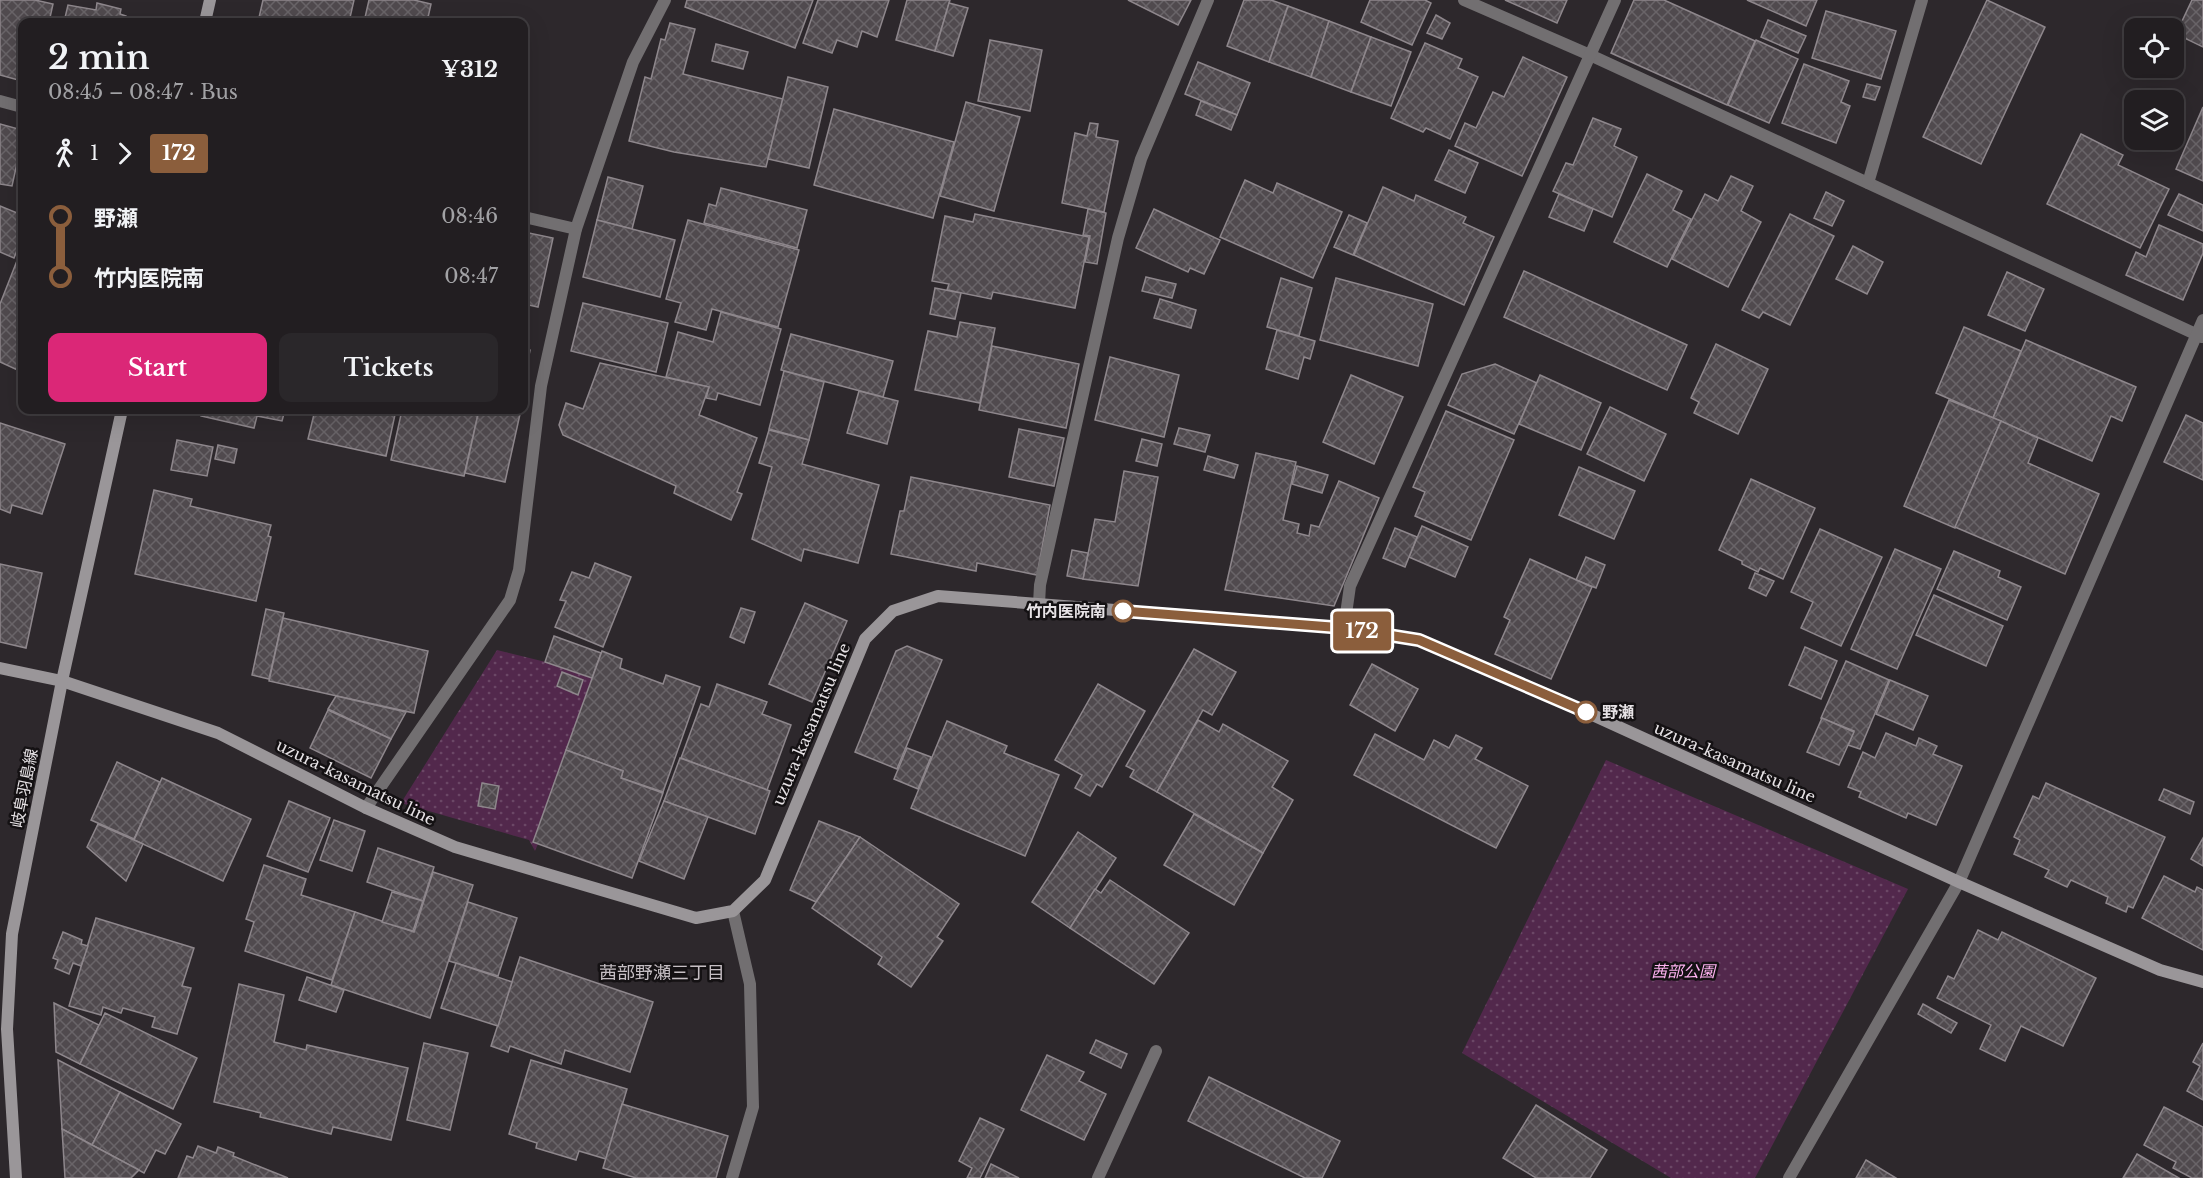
<!DOCTYPE html>
<html lang="en">
<head>
<meta charset="utf-8">
<style>
	:root { --surface:#221e21; --page:#2a272a; --text:#f1f3f6; --muted:#a2a2a5; --line:#3f3c3f; --accent:#db2777 }
	body { margin:0; font-family:"Libre Baskerville","Noto Sans JP",serif; background:var(--page); color:var(--text); height:100vh; display:flex; flex-direction:column; font-size:22px; white-space:nowrap }
	* { box-sizing:border-box; margin:0 }
	p { font-size:20px; color:var(--muted) }
	.icon { flex:none; width:33px; height:33px; fill:none; stroke:currentColor; stroke-width:2; stroke-linecap:round; stroke-linejoin:round }
	.map { position:relative; flex:1; overflow:hidden }
	.side { position:absolute; left:18px; top:18px; width:510px; height:396px; display:flex; flex-direction:column; background:var(--surface); border-radius:12px; box-shadow:0 6px 24px #0002,0 0 0 2px var(--line) }
	.side>* { flex:none }
	.badge { padding:0 12px; border-radius:4px; font-size:21px; line-height:39px }
	.controls { position:absolute; left:2124px; top:18px; display:grid; gap:12px }
	.controls a { display:grid; place-items:center; width:60px; height:60px; border-radius:12px; background:var(--surface); box-shadow:0 6px 24px #0002,0 0 0 2px var(--line); font-size:30px }
	.map>.badge { position:absolute; translate:-50% -50%; box-shadow:0 0 0 3px #fff }
	.legs { display:flex; align-items:center; gap:9px; height:66px; padding:0 30px; font-size:20px }
	.legs p { margin-inline-start:auto }
	.headline { display:flex; align-items:center; justify-content:space-between; height:102px; padding:0 30px }
	h1 { font-size:33px; font-weight:600; line-height:45px }
	.primary-button { display:flex; gap:12px; margin-top:auto; padding:12px 30px }
	.primary-button a { flex:1; height:69px; border-radius:12px; background:var(--accent); color:#fff; font-size:24px; font-weight:600; line-height:69px; text-align:center }
	.primary-button a+a { background:var(--page); color:var(--text) }
	ul { padding:0 30px; list-style:none }
	li { display:flex; align-items:center; gap:21px; height:60px; font-size:22px }
	li i { display:grid; place-items:center; width:9px; height:100%; margin:0 8px; background:currentColor }
	li i::after { content:''; width:15px; height:15px; margin:-8px; border:4px solid; border-radius:50%; background:var(--surface) }
	li p { margin-inline-start:auto }
	li:first-child i { background:linear-gradient(#0000 50%,currentColor 0) }
	li:last-child i { background:linear-gradient(currentColor 50%,#0000 0) }
	.map>svg:first-child { display:block }
	.grass { fill:url(#grass-dots) }
	.building { fill:url(#building-cross-hatch); stroke:#8e878c; stroke-width:1.5 }
	.lines { fill:none; stroke-linecap:round; stroke-linejoin:round }
	.minor { stroke:#726f71; stroke-width:12 }
	.secondary { stroke:#9a9699; stroke-width:12 }
	.line-1-casing { stroke:#fff; stroke-width:14 }
	.line-1 { stroke:#8b5e3c; stroke-width:9 }
	.stop-1-dot { fill:#fff; stroke:#8b5e3c; stroke-width:3 }
	.labels { text-anchor:middle; dominant-baseline:central; stroke-width:5; stroke-linejoin:round; paint-order:stroke }
	.stop-label { font-size:16px; font-weight:bold; fill:#e7e3e6; stroke:#141113; text-anchor:end }
	.street-label { font-size:16px; fill:#e7e3e6; stroke:#141113 }
	.park-label { font-size:16px; font-style:italic; fill:#feb2f0; stroke:#141113 }
	.neighbourhood-label { font-size:18px; fill:#c5bec3; stroke:#141113 }
</style>
</head>
<body>
<div class="map">
<svg width="2203" height="1178" viewBox="0 0 2203 1178">
	<defs>
		<pattern id="grass-dots" width="8" height="8" patternUnits="userSpaceOnUse" patternTransform="scale(1.5)"><rect width="8" height="8" fill="#52284c"/><path d="M2 2h.1M6 6h.1" fill="none" stroke="#6b4766" stroke-width="1.8" stroke-linecap="round"/></pattern>
		<pattern id="building-cross-hatch" width="8" height="8" patternUnits="userSpaceOnUse" patternTransform="scale(1.5)"><rect width="8" height="8" fill="#504a4e"/><path d="M0 0l8 8M0 8l8-8" fill="none" stroke="#696468"/></pattern>
	</defs>
	<rect width="100%" height="100%" fill="#2d282c"/>
	<g class="grass">
		<polygon points="497,650 607,677 535,851 529,840 401,803"/>
		<polygon points="1606,760 1908,889 1755,1178 1671,1178 1462,1053"/>
	</g>
	<g class="building">
		<polygon points="0,0 35,0 53,4 49,22 22,22 22,81 0,75"/>
		<polygon points="263,0 354,0 349,22 258,22"/>
		<polygon points="369,0 414,0 431,4 427,22 364,22"/>
		<polygon points="687,0 813,0 795,48 685,7"/>
		<polygon points="818,0 889,0 877,37 862,31 857,47 837,40 832,53 803,43"/>
		<polygon points="907,0 950,0 935,51 896,40"/>
		<polygon points="1128,0 1191,0 1178,25"/>
		<polygon points="1244,0 1271,0 1288,6 1269,62 1227,46"/>
		<polygon points="1370,0 1425,0 1431,3 1412,45 1361,22"/>
		<polygon points="1505,0 1567,0 1557,23"/>
		<polygon points="1634,0 1664,0 1755,41 1727,105 1611,53"/>
		<polygon points="1747,0 1817,0 1806,26"/>
		<polygon points="1987,0 2045,27 1981,164 1923,137"/>
		<polygon points="2192,0 2203,0 2203,47 2176,34"/>
		<polygon points="97,3 121,9 120,14 126,16 125,22 64,22 68,5 96,10"/>
		<polygon points="949,3 968,8 953,56 935,51"/>
		<polygon points="1288,6 1329,21 1311,77 1269,62"/>
		<polygon points="1826,11 1896,31 1881,79 1812,58"/>
		<polygon points="1436,15 1450,23 1442,39 1427,33"/>
		<polygon points="1768,20 1806,36 1798,53 1761,37"/>
		<polygon points="1329,21 1371,37 1351,92 1311,77"/>
		<polygon points="670,23 695,29 683,74 783,99 766,167 674,152 629,141 645,77 651,79 661,39 665,40"/>
		<polygon points="1371,37 1411,52 1391,106 1351,92"/>
		<polygon points="990,40 1042,50 1030,111 978,101"/>
		<polygon points="1756,40 1798,59 1769,123 1728,105"/>
		<polygon points="1425,43 1462,59 1458,68 1478,77 1450,139 1426,128 1423,132 1391,118"/>
		<polygon points="716,44 748,52 743,69 712,61"/>
		<polygon points="1523,57 1567,77 1522,176 1455,146 1465,123 1476,128 1493,92 1504,97"/>
		<polygon points="1198,62 1250,83 1237,115 1185,94"/>
		<polygon points="1804,64 1849,81 1841,102 1850,106 1836,143 1782,123"/>
		<polygon points="788,77 828,87 809,168 768,159"/>
		<polygon points="1867,84 1880,87 1875,100 1863,97"/>
		<polygon points="1201,101 1237,115 1231,130 1196,115"/>
		<polygon points="966,102 1020,117 994,211 940,196"/>
		<polygon points="2203,107 2203,181 2176,169"/>
		<polygon points="834,109 954,142 933,218 814,185"/>
		<polygon points="1593,118 1621,129 1614,146 1637,157 1612,217 1553,191 1566,163 1573,165"/>
		<polygon points="1090,123 1098,124 1096,137 1118,141 1104,212 1062,203 1075,133 1087,136"/>
		<polygon points="0,124 22,130 22,141 12,186 0,184"/>
		<polygon points="2081,134 2123,155 2118,165 2169,189 2140,248 2047,204"/>
		<polygon points="1449,150 1478,163 1465,193 1435,180"/>
		<polygon points="1647,174 1682,191 1673,210 1691,219 1667,267 1614,242"/>
		<polygon points="1731,176 1753,186 1741,211 1761,222 1728,287 1672,259 1705,194 1718,201"/>
		<polygon points="608,177 643,186 632,229 597,220"/>
		<polygon points="1245,180 1273,193 1277,183 1342,212 1313,278 1220,237"/>
		<polygon points="1383,187 1414,201 1416,195 1466,217 1463,223 1494,237 1464,305 1354,255"/>
		<polygon points="721,188 807,210 797,248 704,223 709,204 716,206"/>
		<polygon points="1826,192 1844,201 1832,226 1814,218"/>
		<polygon points="1559,194 1593,209 1584,231 1549,217"/>
		<polygon points="2179,194 2203,205 2203,231 2168,215"/>
		<polygon points="0,206 22,215 22,238 14,258 0,252"/>
		<polygon points="1088,209 1106,213 1097,264 1085,262 1090,236 1083,235"/>
		<polygon points="1154,209 1220,240 1204,274 1190,268 1188,272 1136,248"/>
		<polygon points="975,214 1089,237 1075,308 993,292 991,299 947,290 949,284 932,281 945,216 973,222"/>
		<polygon points="1790,214 1834,236 1790,325 1763,312 1759,318 1742,310"/>
		<polygon points="1349,215 1367,223 1353,255 1334,247"/>
		<polygon points="597,220 675,240 660,297 583,277"/>
		<polygon points="688,220 799,250 778,327 712,309 706,330 675,322 681,303 666,299"/>
		<polygon points="2159,225 2203,244 2203,253 2183,300 2126,275 2136,252 2146,257"/>
		<polygon points="524,232 553,238 538,307 524,304"/>
		<polygon points="1853,246 1883,262 1867,294 1836,279"/>
		<polygon points="22,248 22,372 0,362 0,304"/>
		<polygon points="1524,271 1687,345 1667,390 1504,317"/>
		<polygon points="2007,272 2044,289 2025,331 1988,315"/>
		<polygon points="1146,277 1176,284 1172,298 1142,291"/>
		<polygon points="1281,278 1312,288 1299,336 1267,327"/>
		<polygon points="1336,278 1433,304 1418,366 1320,340"/>
		<polygon points="935,288 961,293 955,319 930,314"/>
		<polygon points="1160,299 1196,310 1191,328 1154,318"/>
		<polygon points="583,303 668,323 656,372 571,351"/>
		<polygon points="721,312 781,329 760,405 718,393 716,400 706,398 709,387 666,377 678,332 713,342"/>
		<polygon points="960,322 995,328 980,403 915,390 928,331 957,337"/>
		<polygon points="1964,327 2021,351 1993,418 1936,393"/>
		<polygon points="1277,330 1315,341 1310,359 1304,357 1298,379 1266,369"/>
		<polygon points="791,334 893,361 883,397 781,370"/>
		<polygon points="2026,340 2136,387 2122,421 2111,416 2092,461 1993,418"/>
		<polygon points="1716,344 1768,369 1738,434 1694,413 1699,402 1691,398"/>
		<polygon points="992,346 1079,364 1066,428 979,410"/>
		<polygon points="524,349 530,350 524,381"/>
		<polygon points="1110,357 1179,375 1164,437 1095,420"/>
		<polygon points="600,363 709,387 699,415 757,438 737,492 742,494 731,520 674,493 676,486 563,435 559,425 566,403 583,409"/>
		<polygon points="1495,364 1537,383 1514,434 1448,405 1462,374"/>
		<polygon points="784,371 824,382 809,440 769,429"/>
		<polygon points="1351,375 1403,397 1374,464 1323,442"/>
		<polygon points="1540,375 1601,403 1581,450 1519,424"/>
		<polygon points="859,391 898,401 887,444 847,433"/>
		<polygon points="1949,400 2001,421 1955,528 1904,506"/>
		<polygon points="1610,407 1666,434 1644,481 1587,454"/>
		<polygon points="202,410 285,410 282,421 257,416 254,428 201,416"/>
		<polygon points="315,410 396,410 386,456 308,439"/>
		<polygon points="402,410 479,410 464,476 391,460"/>
		<polygon points="479,410 498,410 520,414 505,482 465,473"/>
		<polygon points="1446,411 1514,440 1471,540 1415,516 1425,492 1413,487"/>
		<polygon points="2186,415 2203,423 2203,480 2164,462"/>
		<polygon points="2001,421 2038,438 2028,463 2099,494 2065,574 1955,527"/>
		<polygon points="0,423 65,444 42,514 12,505 10,513 0,509"/>
		<polygon points="1179,428 1210,435 1205,452 1174,444"/>
		<polygon points="1019,429 1064,438 1054,486 1009,477"/>
		<polygon points="769,430 809,440 802,464 879,485 858,563 804,549 801,561 752,539 772,467 759,463"/>
		<polygon points="1142,439 1162,444 1157,466 1136,461"/>
		<polygon points="177,440 213,447 207,476 171,470"/>
		<polygon points="218,445 237,449 234,463 215,459"/>
		<polygon points="1256,453 1296,462 1283,520 1299,524 1297,533 1309,536 1311,525 1319,527 1339,481 1379,498 1334,606 1225,590"/>
		<polygon points="1208,456 1238,465 1234,478 1204,470"/>
		<polygon points="1297,466 1328,475 1322,493 1292,484"/>
		<polygon points="1579,467 1635,491 1614,539 1559,515"/>
		<polygon points="1124,471 1158,477 1138,586 1083,579 1095,519 1115,522"/>
		<polygon points="911,477 1050,505 1037,575 977,563 976,571 891,554 900,511 904,511"/>
		<polygon points="1751,479 1815,508 1783,579 1760,568 1758,572 1742,564 1742,561 1719,550"/>
		<polygon points="154,490 192,499 190,506 271,525 268,536 271,537 256,601 135,574"/>
		<polygon points="1422,526 1468,547 1455,577 1409,557"/>
		<polygon points="1395,528 1417,537 1405,567 1383,558"/>
		<polygon points="1820,529 1882,557 1841,646 1801,628 1813,602 1791,592"/>
		<polygon points="1895,549 1941,569 1897,669 1851,649"/>
		<polygon points="1072,550 1088,553 1083,579 1067,576"/>
		<polygon points="1954,551 2000,571 1998,577 2021,587 2007,620 1937,589"/>
		<polygon points="1586,557 1605,565 1596,588 1576,580"/>
		<polygon points="1530,559 1592,587 1551,679 1495,654 1510,620 1504,617"/>
		<polygon points="595,563 631,577 603,647 555,627 566,601 560,600 572,572 589,578"/>
		<polygon points="0,564 42,573 26,648 0,642"/>
		<polygon points="1755,573 1774,581 1766,596 1749,588"/>
		<polygon points="1934,595 2003,626 1986,666 1916,635"/>
		<polygon points="805,603 847,621 812,702 769,684"/>
		<polygon points="741,608 755,612 744,643 730,637"/>
		<polygon points="266,609 284,613 269,679 252,675"/>
		<polygon points="283,618 428,651 414,713 269,681"/>
		<polygon points="554,636 601,653 592,678 545,662"/>
		<polygon points="907,646 942,660 897,769 855,752 896,651"/>
		<polygon points="1805,647 1837,661 1821,699 1789,685"/>
		<polygon points="1194,649 1236,672 1212,715 1203,710 1157,792 1130,777 1134,770 1126,766"/>
		<polygon points="602,651 622,659 620,668 663,684 666,675 700,687 663,792 621,778 623,771 566,750"/>
		<polygon points="1846,661 1889,680 1860,749 1848,745 1854,731 1821,718"/>
		<polygon points="1372,664 1418,689 1395,731 1350,705"/>
		<polygon points="562,672 583,680 578,695 557,686"/>
		<polygon points="1890,680 1928,696 1913,730 1876,714"/>
		<polygon points="717,684 767,702 762,714 791,725 767,790 681,758 701,704 709,707"/>
		<polygon points="1098,684 1145,711 1102,787 1097,784 1090,796 1075,788 1082,775 1055,760"/>
		<polygon points="336,696 406,712 391,739 328,709"/>
		<polygon points="328,710 391,739 371,778 310,748"/>
		<polygon points="1822,718 1854,732 1839,765 1807,752"/>
		<polygon points="1198,720 1219,732 1223,724 1288,761 1272,787 1293,800 1263,853 1157,792"/>
		<polygon points="947,721 1007,746 1004,753 1059,775 1025,856 911,808"/>
		<polygon points="1886,733 1916,746 1919,738 1937,746 1933,754 1962,766 1936,825 1908,813 1906,818 1859,797 1861,792 1848,787 1863,752 1875,758"/>
		<polygon points="1375,734 1424,760 1434,740 1449,748 1456,735 1482,748 1475,759 1528,786 1496,848 1354,775"/>
		<polygon points="907,748 931,757 918,789 894,779"/>
		<polygon points="566,750 623,771 621,778 663,793 632,878 533,842"/>
		<polygon points="680,758 770,791 755,834 664,801"/>
		<polygon points="117,762 160,782 134,839 91,820"/>
		<polygon points="162,778 251,819 223,881 134,840"/>
		<polygon points="482,783 499,786 495,809 478,806"/>
		<polygon points="2046,783 2165,837 2133,908 2128,906 2126,912 2106,903 2108,897 2071,880 2067,887 2045,877 2049,870 2014,854 2020,840 2014,837 2033,796 2039,799"/>
		<polygon points="2164,789 2194,802 2190,814 2159,800"/>
		<polygon points="289,801 330,818 308,872 267,856"/>
		<polygon points="664,801 708,817 684,879 639,861"/>
		<polygon points="1194,814 1263,853 1234,905 1164,865"/>
		<polygon points="334,820 365,831 352,871 320,860"/>
		<polygon points="819,821 860,837 816,902 790,890"/>
		<polygon points="98,824 143,844 126,881 87,847"/>
		<polygon points="1078,832 1116,858 1070,928 1032,902"/>
		<polygon points="860,837 959,904 937,937 943,941 911,987 878,964 882,957 812,908"/>
		<polygon points="2203,838 2203,866 2191,859"/>
		<polygon points="378,848 434,867 423,901 367,882"/>
		<polygon points="264,865 306,879 301,895 355,912 332,980 245,951 254,922 246,919"/>
		<polygon points="433,872 473,885 430,1018 331,985 355,912 414,932"/>
		<polygon points="2164,876 2195,892 2197,887 2203,890 2203,950 2142,918"/>
		<polygon points="1110,880 1189,933 1154,984 1070,928 1095,889 1101,893"/>
		<polygon points="392,892 423,901 413,931 382,922"/>
		<polygon points="468,902 517,918 498,976 449,961"/>
		<polygon points="96,918 194,948 182,986 191,988 177,1034 152,1027 155,1017 123,1008 121,1013 103,1007 101,1015 69,1006"/>
		<polygon points="1978,930 1998,940 2002,932 2096,978 2063,1046 2021,1026 2005,1061 1980,1049 1991,1025 1937,998 1948,976 1954,979"/>
		<polygon points="63,932 82,940 81,944 88,946 81,966 73,963 69,974 55,968 58,960 53,958"/>
		<polygon points="520,957 653,1002 630,1072 565,1050 561,1064 510,1046 508,1052 491,1046"/>
		<polygon points="456,963 512,982 498,1026 441,1008"/>
		<polygon points="307,977 344,990 336,1012 299,1000"/>
		<polygon points="239,984 284,995 274,1042 306,1050 307,1045 408,1068 391,1140 333,1127 331,1134 260,1117 261,1113 214,1102"/>
		<polygon points="54,1003 99,1025 80,1064 56,1052"/>
		<polygon points="1923,1004 1957,1023 1951,1033 1918,1014"/>
		<polygon points="105,1013 197,1058 173,1109 80,1064"/>
		<polygon points="1096,1040 1127,1054 1121,1068 1090,1053"/>
		<polygon points="424,1043 468,1053 450,1130 407,1120"/>
		<polygon points="2203,1043 2203,1100 2187,1091 2200,1066 2193,1062"/>
		<polygon points="1047,1055 1084,1072 1079,1081 1106,1094 1084,1140 1021,1110"/>
		<polygon points="58,1060 120,1092 92,1145 62,1129"/>
		<polygon points="531,1060 627,1089 606,1159 579,1151 576,1160 536,1148 537,1143 509,1134"/>
		<polygon points="1209,1077 1340,1141 1322,1178 1305,1178 1188,1121"/>
		<polygon points="120,1092 181,1124 165,1154 156,1150 144,1173 92,1145"/>
		<polygon points="622,1104 728,1136 716,1178 636,1178 603,1168"/>
		<polygon points="1536,1105 1607,1150 1590,1178 1536,1178 1503,1158"/>
		<polygon points="2164,1107 2203,1127 2203,1178 2192,1178 2173,1168 2176,1162 2144,1145"/>
		<polygon points="980,1118 1004,1129 980,1178 967,1178 972,1168 959,1161"/>
		<polygon points="62,1129 92,1145 139,1170 131,1178 65,1178"/>
		<polygon points="198,1146 216,1153 218,1147 234,1153 233,1156 288,1178 178,1178 187,1156 193,1158"/>
		<polygon points="2137,1154 2179,1178 2123,1178"/>
		<polygon points="1866,1160 1896,1178 1856,1178"/>
		<polygon points="991,1164 1019,1178 985,1178"/>
	</g>
	<g class="lines">
		<g class="minor">
			<polyline points="1464,0 1590,55 2202,337"/>
			<polyline points="0,101 22,107"/>
			<polyline points="1868,183 1922,0"/>
			<polyline points="524,217 576,229"/>
			<polyline points="1039,604 1040,585 1118,238 1141,159 1208,0"/>
			<polyline points="1344,628 1350,586 1615,0"/>
			<polyline points="366,808 510,600 519,570 541,386 576,229 633,62 665,0"/>
			<polyline points="732,1178 753,1107 750,984 733,911"/>
			<polyline points="1098,1178 1156,1051"/>
			<polyline points="1789,1178 1959,882 2203,320"/>
		</g>
		<g class="secondary">
			<polyline points="205,22 210,0"/>
			<polyline points="0,668 62,681 218,733 366,808 455,847 696,918 733,911 765,880 865,639 893,611 938,596 1344,628 1419,640 1586,712 1959,882 2160,970 2203,982"/>
			<polyline points="16,1178 7,1029 12,934 62,681 122,410"/>
		</g>
	</g>
	<g class="lines">
		<g class="line-1-casing">
			<polyline id="line-1" points="1123,611 1344,628 1419,640 1586,712"/>
		</g>
		<use href="#line-1" class="line-1"/>
	</g>
	<g class="stop-1-dot">
		<circle cx="1123" cy="611" r="10"/>
		<circle cx="1586" cy="712" r="10"/>
	</g>
	<g class="labels">
		<g class="stop-label">
			<text x="1106" y="611">竹内医院南</text>
			<text x="1602" y="712" text-anchor="start">野瀬</text>
		</g>
		<g class="street-label">
			<text transform="translate(811 724) rotate(-67)">uzura-kasamatsu line</text>
			<text transform="translate(1735 762) rotate(24)">uzura-kasamatsu line</text>
			<text transform="translate(356 782) rotate(26)">uzura-kasamatsu line</text>
			<text transform="translate(24 788) rotate(-79)">岐阜羽島線</text>
		</g>
		<g class="park-label">
			<text x="1683" y="971">茜部公園</text>
		</g>
		<g class="neighbourhood-label">
			<text x="662" y="973">茜部野瀬三丁目</text>
		</g>
	</g>
</svg>
<div class="controls">
<a><svg class="icon" aria-label="locate" viewBox="0 0 24 24"><circle cx="12" cy="12" r="6"/><path d="M12 2v4M12 18v4M2 12h4M18 12h4"/></svg></a>
<a><svg class="icon" aria-label="layers" viewBox="0 0 24 24"><path d="M12 4l9 5-9 5-9-5zM3 14l9 5 9-5"/></svg></a>
</div>
<b class="badge" style="left:1362px;top:631px;background:#8b5e3c;color:#fff">172</b>
<section class="side">
<div class="headline"><div><h1>2 min</h1><p>08:45 – 08:47 · Bus</p></div><b>¥312</b></div>
<div class="legs"><svg class="icon" aria-label="walk" viewBox="0 0 24 24"><circle cx="13" cy="4" r="2"/><path d="M13 8l-2 6 4 7M11 14l-3 7M7 12l3-4h3l4 4"/></svg>1<svg class="icon" aria-label="forward" viewBox="0 0 24 24"><path d="M9 5l7 7-7 7"/></svg><b class="badge" style="background:#8b5e3c;color:#fff">172</b></div>
<ul>
<li><i style="color:#8b5e3c"></i><b>野瀬</b><p>08:46</p></li>
<li><i style="color:#8b5e3c"></i><b>竹内医院南</b><p>08:47</p></li>
</ul>
<div class="primary-button"><a>Start</a><a>Tickets</a></div>
</section>
</div>
</body>
</html>
